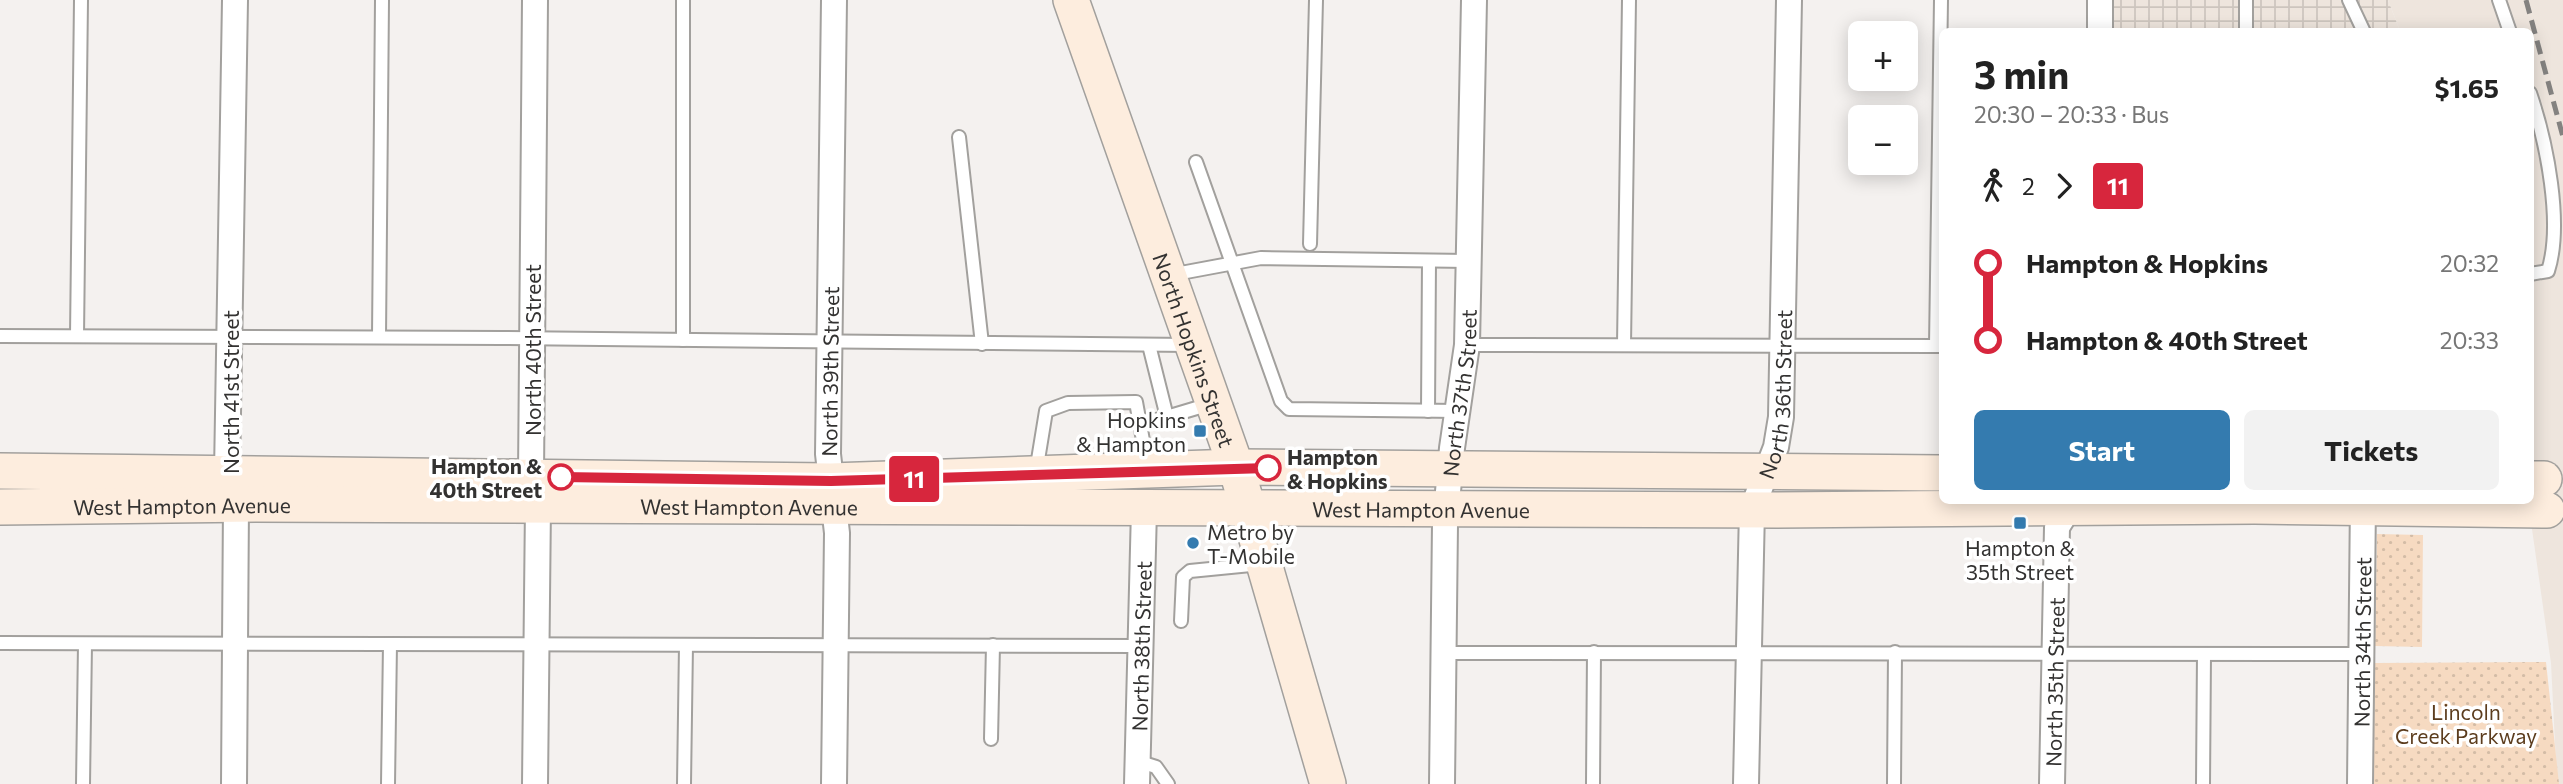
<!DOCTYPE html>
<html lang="en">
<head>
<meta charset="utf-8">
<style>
	:root { --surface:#fff; --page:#f2f2f2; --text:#222; --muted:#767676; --accent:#347baf }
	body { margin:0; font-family:Commissioner,sans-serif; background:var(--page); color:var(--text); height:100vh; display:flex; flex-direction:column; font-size:26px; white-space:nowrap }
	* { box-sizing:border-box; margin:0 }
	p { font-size:23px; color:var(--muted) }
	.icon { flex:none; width:38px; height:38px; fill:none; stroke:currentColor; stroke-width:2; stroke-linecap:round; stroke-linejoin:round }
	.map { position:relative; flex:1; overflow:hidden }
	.sheet { position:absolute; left:1939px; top:28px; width:595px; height:476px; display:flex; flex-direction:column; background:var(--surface); border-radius:10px; box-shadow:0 4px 18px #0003 }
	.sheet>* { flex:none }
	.badge { padding:0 14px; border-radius:5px; font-size:24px; line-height:46px }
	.fabs { position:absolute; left:1848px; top:21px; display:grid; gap:14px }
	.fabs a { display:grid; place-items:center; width:70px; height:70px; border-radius:10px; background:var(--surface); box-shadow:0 4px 18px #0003; font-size:35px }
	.map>.badge { position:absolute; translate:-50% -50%; box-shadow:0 0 0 4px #fff }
	.legs { display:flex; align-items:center; gap:10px; height:77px; padding:0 35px; font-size:23px }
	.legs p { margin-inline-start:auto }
	.headline { display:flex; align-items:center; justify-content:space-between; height:119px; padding:0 35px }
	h1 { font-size:38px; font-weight:700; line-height:52px }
	.button { display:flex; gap:14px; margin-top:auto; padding:14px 35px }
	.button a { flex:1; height:80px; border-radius:10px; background:var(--accent); color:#fff; font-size:28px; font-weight:700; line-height:80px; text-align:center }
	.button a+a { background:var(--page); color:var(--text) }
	ul { padding:0 35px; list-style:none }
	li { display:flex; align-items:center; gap:24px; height:77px; font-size:26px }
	li i { display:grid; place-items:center; width:10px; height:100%; margin:0 9px; background:currentColor }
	li i::after { content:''; width:18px; height:18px; margin:-9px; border:5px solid; border-radius:50%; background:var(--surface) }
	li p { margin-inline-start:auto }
	li:first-child i { background:linear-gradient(#0000 50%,currentColor 0) }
	li:last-child i { background:linear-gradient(currentColor 50%,#0000 0) }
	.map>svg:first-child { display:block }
	.built { fill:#eee5dd }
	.industrial { fill:url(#industrial-grid) }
	.park { fill:url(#park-dots) }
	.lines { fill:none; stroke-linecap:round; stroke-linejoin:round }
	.lane-casing { stroke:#a2a09d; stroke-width:16 }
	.street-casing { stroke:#a2a09d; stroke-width:28 }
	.secondary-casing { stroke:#a2a09d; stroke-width:38 }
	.lane { stroke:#fff; stroke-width:12 }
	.street { stroke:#fff; stroke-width:24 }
	.secondary { stroke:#fdedde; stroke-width:35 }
	.rail { stroke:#848280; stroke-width:5; stroke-dasharray:14 7; stroke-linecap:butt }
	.line-1-casing { stroke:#fff; stroke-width:16 }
	.line-1 { stroke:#d7263d; stroke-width:10 }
	.poi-dot { fill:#347baf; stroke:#fff; stroke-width:2.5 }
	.stop-1-dot { fill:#fff; stroke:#d7263d; stroke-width:3.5 }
	.labels { text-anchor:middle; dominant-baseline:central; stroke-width:7; stroke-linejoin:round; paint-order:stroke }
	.street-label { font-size:21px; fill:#333231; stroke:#fff }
	.poi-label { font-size:21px; fill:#333231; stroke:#fff; text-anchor:end }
	.stop-label { font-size:21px; font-weight:bold; fill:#333231; stroke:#fff; text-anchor:start }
	.park-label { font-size:21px; fill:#5c3d1e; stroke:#fff }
</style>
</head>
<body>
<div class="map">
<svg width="2563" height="784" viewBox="0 0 2563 784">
	<defs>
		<pattern id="industrial-grid" width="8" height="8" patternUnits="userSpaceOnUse" patternTransform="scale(1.75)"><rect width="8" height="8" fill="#eee5dd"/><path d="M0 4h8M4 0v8" fill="none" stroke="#cdc5be"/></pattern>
		<pattern id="park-dots" width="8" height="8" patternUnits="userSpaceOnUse" patternTransform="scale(1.75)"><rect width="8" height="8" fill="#f6dac1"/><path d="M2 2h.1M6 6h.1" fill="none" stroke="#d3bca6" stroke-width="1.8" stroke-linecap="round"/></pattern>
	</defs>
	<rect width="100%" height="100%" fill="#f4f1ef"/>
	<polygon class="built" points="2388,0 2563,0 2563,784 2557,784 2551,663 2528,501 2530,32 2400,31"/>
	<polygon class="industrial" points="2100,0 2388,0 2400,31 2100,32"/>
	<g class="park">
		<polygon points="2377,534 2423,535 2422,647 2375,646"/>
		<polygon points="2546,662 2559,784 2372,784 2374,663"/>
	</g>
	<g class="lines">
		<g class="lane-casing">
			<g id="lane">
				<polyline points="683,0 683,340"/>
				<polyline points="2349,0 2364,32"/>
				<polyline points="2499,0 2510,32"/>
				<polyline points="2246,32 2246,0"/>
				<path d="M2530,93C2547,143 2563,224 2548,271L2530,274"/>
				<polyline points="959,137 982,344"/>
				<polyline points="1196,162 1281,401 1289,409 1458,411"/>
				<polyline points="1310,244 1316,0"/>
				<polyline points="1170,275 1261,258 1468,261"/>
				<polyline points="0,336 502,338 1190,345"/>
				<polyline points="77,336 81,0"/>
				<polyline points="379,337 382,0"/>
				<polyline points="1149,345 1167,417"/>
				<polyline points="1467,345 1942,346"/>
				<polyline points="1624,345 1629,0"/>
				<polyline points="1936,346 1941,0"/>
				<polyline points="1428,411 1429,261"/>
				<polyline points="1140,425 1210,404"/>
				<polyline points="1036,472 1046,411 1068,403 1136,402 1148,468"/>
				<polyline points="1181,621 1183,577 1190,571 1261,564"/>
				<polyline points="0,643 1140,646"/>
				<polyline points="1445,653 2361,654"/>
				<polyline points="991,739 993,645"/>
				<polyline points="1137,761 1156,767 1168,784"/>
				<polyline points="83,784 85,644"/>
				<polyline points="388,784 390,644"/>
				<polyline points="684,784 686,645"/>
				<polyline points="1593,784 1594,652"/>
				<polyline points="1894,784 1895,652"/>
				<polyline points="2203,784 2204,654"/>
			</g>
		</g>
		<g class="street-casing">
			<g id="street">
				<polyline points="535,0 531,476 538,505 535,784"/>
				<polyline points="2100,32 2100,0"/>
				<polyline points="234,784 236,504 227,473 235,0"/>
				<path id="s1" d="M834,784L837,533L828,454L834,0"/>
				<path id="s2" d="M1137,784L1144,509"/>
				<path id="s3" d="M1442,784L1445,524L1452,448L1467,345L1474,0"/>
				<path id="s4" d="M1746,784L1752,509L1776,447L1781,417L1789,0"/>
				<path id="s5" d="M2052,784L2057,527L2074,500"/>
				<path id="s6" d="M2360,784L2363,500"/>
			</g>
		</g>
		<g class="secondary-casing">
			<g id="secondary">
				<path id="s7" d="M1071,0L1236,467L1328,784"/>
				<polyline points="0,471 831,481 1236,467 1942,473"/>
				<polyline points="2530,479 2544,479"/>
				<path id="s8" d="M0,507L256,504L1777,510L2254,506L2547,510"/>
			</g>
		</g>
		<use href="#lane" class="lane"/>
		<use href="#street" class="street"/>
		<use href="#secondary" class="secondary"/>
		<polyline class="rail" points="2526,0 2563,137"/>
	</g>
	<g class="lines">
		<g class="line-1-casing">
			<polyline id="line-1" points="561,477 831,481 1268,468"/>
		</g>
		<use href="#line-1" class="line-1"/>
	</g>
	<g class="poi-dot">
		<rect x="1193" y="424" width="14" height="14" rx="3.5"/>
		<rect x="2013" y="516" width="14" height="14" rx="3.5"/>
		<circle cx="1193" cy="543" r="7"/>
	</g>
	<g class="stop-1-dot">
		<circle cx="1268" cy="468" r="12"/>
		<circle cx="561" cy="477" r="12"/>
	</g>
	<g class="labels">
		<g class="street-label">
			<text stroke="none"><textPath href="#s7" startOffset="371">North Hopkins Street</textPath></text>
			<text transform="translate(532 350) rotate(-90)">North 40th Street</text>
			<text stroke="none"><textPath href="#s1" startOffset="413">North 39th Street</textPath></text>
			<text transform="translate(230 392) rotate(-90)">North 41st Street</text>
			<text stroke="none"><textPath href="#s3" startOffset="392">North 37th Street</textPath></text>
			<text stroke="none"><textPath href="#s4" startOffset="394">North 36th Street</textPath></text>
			<text stroke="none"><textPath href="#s8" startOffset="182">West Hampton Avenue</textPath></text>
			<text stroke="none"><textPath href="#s8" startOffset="749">West Hampton Avenue</textPath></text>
			<text stroke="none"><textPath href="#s8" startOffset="1421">West Hampton Avenue</textPath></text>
			<text stroke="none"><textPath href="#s6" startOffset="142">North 34th Street</textPath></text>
			<text stroke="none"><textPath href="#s2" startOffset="138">North 38th Street</textPath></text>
			<text stroke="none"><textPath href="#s5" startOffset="102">North 35th Street</textPath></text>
		</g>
		<g class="poi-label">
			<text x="1186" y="419">Hopkins<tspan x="1186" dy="24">&amp; Hampton</tspan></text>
			<text x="1207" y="531" text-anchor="start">Metro by<tspan x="1207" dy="24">T-Mobile</tspan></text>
			<text x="2020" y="547" text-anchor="middle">Hampton &amp;<tspan x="2020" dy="24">35th Street</tspan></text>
		</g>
		<g class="stop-label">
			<text x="1287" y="456">Hampton<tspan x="1287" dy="24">&amp; Hopkins</tspan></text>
			<text x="542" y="465" text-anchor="end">Hampton &amp;<tspan x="542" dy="24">40th Street</tspan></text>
		</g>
		<g class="park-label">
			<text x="2466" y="711">Lincoln<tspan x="2466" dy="24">Creek Parkway</tspan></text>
		</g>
	</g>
</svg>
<div class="fabs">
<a>+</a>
<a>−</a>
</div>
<b class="badge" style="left:914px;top:479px;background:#d7263d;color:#fff">11</b>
<section class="sheet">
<div class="headline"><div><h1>3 min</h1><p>20:30 – 20:33 · Bus</p></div><b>$1.65</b></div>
<div class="legs"><svg class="icon" aria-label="walk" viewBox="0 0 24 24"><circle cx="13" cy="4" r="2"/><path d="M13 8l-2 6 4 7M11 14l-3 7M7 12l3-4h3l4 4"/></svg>2<svg class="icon" aria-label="forward" viewBox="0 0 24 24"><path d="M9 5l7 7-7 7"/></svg><b class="badge" style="background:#d7263d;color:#fff">11</b></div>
<ul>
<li><i style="color:#d7263d"></i><b>Hampton &amp; Hopkins</b><p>20:32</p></li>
<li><i style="color:#d7263d"></i><b>Hampton &amp; 40th Street</b><p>20:33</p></li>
</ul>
<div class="button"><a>Start</a><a>Tickets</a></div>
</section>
</div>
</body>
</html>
